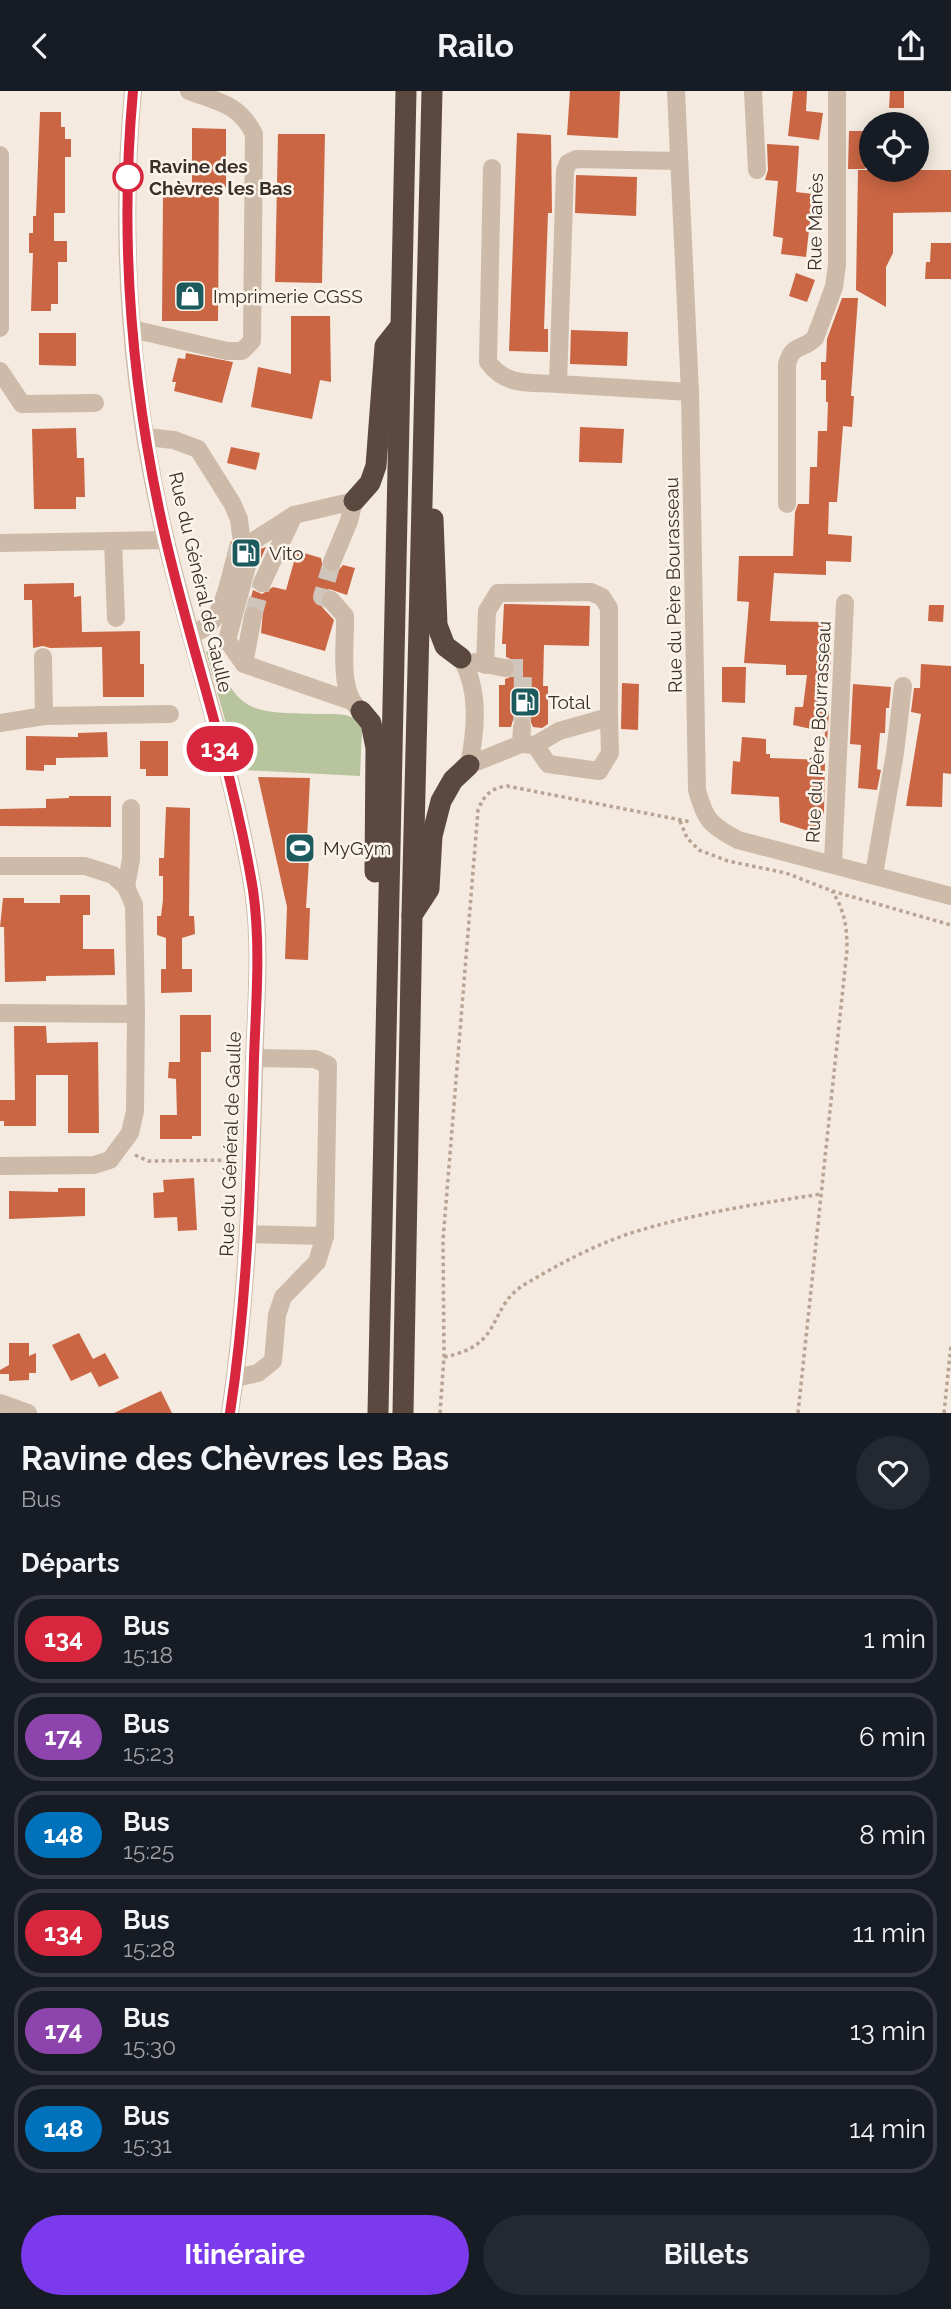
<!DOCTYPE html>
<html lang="fr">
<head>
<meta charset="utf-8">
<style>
	:root { --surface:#171b24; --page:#242831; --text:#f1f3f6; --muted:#9ea1a6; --line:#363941; --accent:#7c3aed }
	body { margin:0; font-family:Raleway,sans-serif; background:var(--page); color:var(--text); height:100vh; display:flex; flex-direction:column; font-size:26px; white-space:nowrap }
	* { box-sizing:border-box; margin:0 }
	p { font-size:23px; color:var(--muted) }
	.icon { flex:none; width:38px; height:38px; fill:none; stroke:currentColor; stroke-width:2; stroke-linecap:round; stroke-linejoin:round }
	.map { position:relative; height:1322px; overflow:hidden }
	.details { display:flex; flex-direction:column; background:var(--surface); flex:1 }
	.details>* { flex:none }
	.badge { padding:0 14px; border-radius:23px; font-size:24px; line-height:46px }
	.fabs { position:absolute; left:859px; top:21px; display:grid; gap:14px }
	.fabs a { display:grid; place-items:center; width:70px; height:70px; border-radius:50%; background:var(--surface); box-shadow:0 4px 18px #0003; font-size:35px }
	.map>.badge { position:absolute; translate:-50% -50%; box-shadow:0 0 0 4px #fff }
	h2 { padding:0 21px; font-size:26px; line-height:63px }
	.round { display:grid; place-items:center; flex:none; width:74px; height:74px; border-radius:37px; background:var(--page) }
	.overview { display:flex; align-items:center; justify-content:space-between; height:119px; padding:0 21px }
	h1 { font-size:33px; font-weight:700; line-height:52px }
	.action { display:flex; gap:14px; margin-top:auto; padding:14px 21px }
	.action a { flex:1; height:80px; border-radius:42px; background:var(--accent); color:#fff; font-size:28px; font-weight:700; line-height:80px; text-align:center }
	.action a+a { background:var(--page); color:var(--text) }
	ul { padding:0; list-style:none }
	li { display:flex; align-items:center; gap:21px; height:88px; margin:0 14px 10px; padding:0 7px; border:4px solid var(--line); border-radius:28px }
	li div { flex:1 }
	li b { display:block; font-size:26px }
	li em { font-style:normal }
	li .badge { min-width:77px; font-weight:700; text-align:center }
	header { display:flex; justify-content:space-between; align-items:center; height:91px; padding:0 21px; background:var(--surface); font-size:32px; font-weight:700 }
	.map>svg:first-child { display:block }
	.green { fill:#b7c49d }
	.building { fill:#cb6645 }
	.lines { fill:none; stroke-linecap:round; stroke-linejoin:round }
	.minor-tunnel { stroke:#cfc5bb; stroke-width:18; stroke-dasharray:18 9; stroke-linecap:butt }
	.path { stroke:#b9a493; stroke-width:3.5; stroke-dasharray:3.5 3.5; stroke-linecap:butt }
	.minor { stroke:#cdbaa9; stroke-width:18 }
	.highway { stroke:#5b4940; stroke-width:21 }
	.line-casing { stroke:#fff; stroke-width:16 }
	.line { stroke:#d7263d; stroke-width:10 }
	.stop-dot { fill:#fff; stroke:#d7263d; stroke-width:3.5 }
	.labels { text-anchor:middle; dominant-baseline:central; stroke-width:5; stroke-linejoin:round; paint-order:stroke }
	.stop-label { font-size:19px; font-weight:bold; fill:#3a2f29; stroke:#fbf4eb; text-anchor:start }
	.street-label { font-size:19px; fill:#3a2f29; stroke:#fbf4eb }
	.poi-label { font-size:19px; fill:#3a2f29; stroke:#fbf4eb; text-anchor:start }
</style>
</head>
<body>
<header><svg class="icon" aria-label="back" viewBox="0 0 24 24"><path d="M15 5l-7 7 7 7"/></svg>Railo<svg class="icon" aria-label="share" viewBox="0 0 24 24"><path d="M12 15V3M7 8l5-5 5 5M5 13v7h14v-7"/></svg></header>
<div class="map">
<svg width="951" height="1322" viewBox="0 0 951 1322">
	<rect width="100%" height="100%" fill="#f4eadf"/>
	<path class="green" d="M212,555C237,626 253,621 322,623C335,623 348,622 359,630L362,639L360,685L243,679L236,668L206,561Z"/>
	<g class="building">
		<polygon points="570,0 620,0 618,47 567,44"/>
		<polygon points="793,0 807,0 806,20 823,22 819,49 788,45"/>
		<polygon points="890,0 904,0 904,17 889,17"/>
		<polygon points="40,21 61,21 61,36 65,36 65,48 71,48 71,66 65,66 65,122 54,122 54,150 67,150 67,171 58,171 58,213 51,213 51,220 31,220 33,162 29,162 29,142 33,142 33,125 36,125"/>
		<polygon points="192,37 226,38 226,96 219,96 218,230 162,230 163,106 192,106"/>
		<polygon points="849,40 867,40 865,78 848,78"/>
		<polygon points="517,42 551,44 552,122 548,122 544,238 548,238 548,261 509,260"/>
		<polygon points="278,43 325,43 322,192 275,191"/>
		<polygon points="767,53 799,55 796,101 813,103 806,166 781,163 783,147 773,145 778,90 765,89 768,79"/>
		<polygon points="858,79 951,79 951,121 893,122 893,162 886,176 886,216 856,199"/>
		<polygon points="576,84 637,86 636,125 575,122"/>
		<polygon points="931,152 951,152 951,188 925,188 926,171 930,171"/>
		<polygon points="796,182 815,189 807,211 789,205"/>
		<polygon points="842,207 858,207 851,305 854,305 852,336 843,335 837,411 829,411 828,443 852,445 851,471 826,470 826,484 774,482 770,530 823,531 823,559 831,560 830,584 820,584 817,619 829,620 827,652 824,651 825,641 793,634 795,616 803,616 807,584 786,584 786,574 744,572 749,511 737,510 739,465 793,465 795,421 798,413 809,413 810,376 817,376 818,340 827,340 828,311 826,311 826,289 821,289 821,271 826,271 827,248"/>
		<polygon points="291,225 330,225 331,291 320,289 312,328 251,316 258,276 291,283"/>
		<polygon points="571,239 628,241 627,275 570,273"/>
		<polygon points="39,242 76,242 76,275 39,274"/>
		<polygon points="186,262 233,271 222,312 174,300 176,291 172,291 178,267 185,268"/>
		<polygon points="580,336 624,338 622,372 579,371"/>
		<polygon points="76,337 77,367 84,367 85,406 76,406 76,418 34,418 32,338"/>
		<polygon points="231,356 260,362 256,379 227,372"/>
		<polygon points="231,450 236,455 246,455 255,460 266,456 258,474 251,464 243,465 236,461 227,463"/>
		<polygon points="297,460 321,467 323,477 328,482 338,480 343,474 355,477 347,504 329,498 321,505 322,516 334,529 325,560 261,542 263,521 256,514 249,514 253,499 262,503 273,496 286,499"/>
		<polygon points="74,492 74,506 81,505 82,541 140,540 140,573 144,573 144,606 103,606 102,556 50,557 43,555 33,557 32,509 24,509 24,493"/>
		<polygon points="504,513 590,515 589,555 544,554 543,595 548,595 548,633 542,637 533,636 529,627 522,625 513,629 511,636 499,636 499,594 505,594 505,588 513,585 516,579 513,569 506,566 506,553 502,553"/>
		<polygon points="929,514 944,514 943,531 928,530"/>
		<polygon points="921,573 951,575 951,683 943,682 942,716 906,715 921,623 911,621 914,597 920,597"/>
		<polygon points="722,576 746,576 745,612 722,611"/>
		<polygon points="622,592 639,593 638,639 621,638"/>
		<polygon points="853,593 891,596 889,617 886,617 885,642 880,642 877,678 881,679 877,699 858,697 861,654 850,653"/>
		<polygon points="107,641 108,666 56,667 56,674 44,674 44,680 26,679 26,645 78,646 78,642"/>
		<polygon points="742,646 766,648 766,663 770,663 770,667 825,669 824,721 818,743 780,731 779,706 731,703 733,670 740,671"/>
		<polygon points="140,650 168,650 168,685 146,685 146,678 140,678"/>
		<polygon points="258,686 310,687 306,769 309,769 306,817 310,817 308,869 285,868 287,816"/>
		<polygon points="69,705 111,705 111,736 0,735 0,718 46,717 46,708 69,707"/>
		<polygon points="166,716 190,717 189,825 194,825 195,843 182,847 182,878 192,878 192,901 161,902 161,878 166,878 166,847 157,844 157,825 161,825 163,809 163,785 159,785 159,767 164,767"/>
		<polygon points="60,804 90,804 90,824 83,824 83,858 114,858 115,884 46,885 46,890 5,891 4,836 0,836 3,807 24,807 24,812 60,812"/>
		<polygon points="180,924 211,924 211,961 201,961 201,1045 192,1045 192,1048 160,1048 160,1024 177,1024 176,988 168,987 169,971 180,971"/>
		<polygon points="14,935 46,935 47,952 98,951 99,1042 68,1042 68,984 36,984 36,1035 4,1035 4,1030 0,1030 0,1009 15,1009"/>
		<polygon points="194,1087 197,1139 178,1140 177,1126 154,1127 153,1102 164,1101 163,1089"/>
		<polygon points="58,1097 85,1097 85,1125 9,1128 9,1100 58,1101"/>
		<polygon points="79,1242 93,1268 105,1262 119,1287 99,1296 91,1281 71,1290 52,1254"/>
		<polygon points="9,1252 29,1252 29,1265 36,1262 36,1282 29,1282 29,1289 9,1290 9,1283 0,1283 0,1279 9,1274"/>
		<polygon points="161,1300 172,1322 114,1322"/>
	</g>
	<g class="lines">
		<g class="minor-tunnel">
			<polyline points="234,472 241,445"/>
			<polyline points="247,475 255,449"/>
			<polyline points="331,509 322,506 332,471"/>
			<polyline points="253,525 262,492"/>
			<polyline points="505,577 523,577 522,636"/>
		</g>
		<g class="path">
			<polyline points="680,730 687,747 699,759 728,770 786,782 832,800 951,834"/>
			<polyline points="135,1064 148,1070 234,1069"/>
			<path d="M444,1266C507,1254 485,1216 527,1192C559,1173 593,1155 628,1143C690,1123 757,1113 821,1103"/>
			<path d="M440,1322L444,1266L443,1149L478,719C484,704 491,697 507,695L691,731"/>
			<path d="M798,1322L847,859C847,836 845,820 832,800"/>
			<polyline points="944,1322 951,1254"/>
		</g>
		<g class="minor">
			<path d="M133,0C119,152 131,305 167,454C195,568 234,682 253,799C262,858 255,921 254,980C251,1095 247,1209 230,1322"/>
			<path d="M676,0L690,301L697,699C705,729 710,734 738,749L951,805"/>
			<polyline points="753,0 757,79"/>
			<polyline points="0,64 0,237"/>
			<polyline points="679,70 576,68 568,72 565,80 558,293 690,301"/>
			<path d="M492,77L488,271C506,296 530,291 558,293"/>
			<path d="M132,238L227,260H242L252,250L254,43C239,13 219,11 189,0"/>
			<polyline points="0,280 22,313 95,312"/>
			<polyline points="146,346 174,349 198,358 232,412 239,428 241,445"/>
			<path d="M787,413V273C793,251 803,260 815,247L834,196L837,174V0"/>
			<polyline points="255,449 294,424 354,410 349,430 332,471"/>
			<polyline points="113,450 116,527"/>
			<polyline points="0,452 166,449"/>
			<polyline points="247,475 227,549 244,573 351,610"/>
			<polyline points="262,492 294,424"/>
			<path d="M331,509L345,525C346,551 338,597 357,616"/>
			<path d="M190,543C222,536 226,500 234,472"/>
			<polyline points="43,566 44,625"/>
			<path d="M461,567C480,598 476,639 469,674"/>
			<polyline points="475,571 505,577"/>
			<polyline points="244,573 253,525"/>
			<polyline points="485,574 487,520 498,502 591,501 602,506 609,517 609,626 559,640 535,654 521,653"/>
			<polyline points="0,632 44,625 170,623"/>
			<polyline points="535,654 548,673 599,680 610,662 609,626"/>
			<polyline points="469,674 521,653 522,636"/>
			<polyline points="833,772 845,512"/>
			<polyline points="0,775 85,775 113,784 126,796 134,814 136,923 135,1020 130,1042 110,1069 94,1074 0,1075"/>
			<polyline points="874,783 895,662 903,595"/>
			<polyline points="126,796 131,768 131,717"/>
			<polyline points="0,922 136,923"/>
			<polyline points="249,1143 325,1145"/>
			<polyline points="235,1287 258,1282 273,1270 277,1224 283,1206 317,1171 325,1145 328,974 315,968 254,967"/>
			<polyline points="0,1312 28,1322"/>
		</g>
		<g class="highway">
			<polyline points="354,410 370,392 376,375 385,255 400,236"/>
			<polyline points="433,428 437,534 445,555 461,567"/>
			<polyline points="361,620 371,632 376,657 375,781"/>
			<polyline points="412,824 429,798 432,745 441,710 453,689 469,674"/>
			<polyline points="378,1322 406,0"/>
			<polyline points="403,1322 412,824 432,0"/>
		</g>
	</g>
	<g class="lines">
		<g class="line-casing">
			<path id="line" d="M133,0C119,152 132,305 167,454C194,568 234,682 253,799C261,854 256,912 254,967C251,1086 248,1204 230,1322"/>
		</g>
		<use href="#line" class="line"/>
	</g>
	<defs>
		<g id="shop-square" transform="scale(1.575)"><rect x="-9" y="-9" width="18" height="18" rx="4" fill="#1d5a5e" stroke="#fbf4eb"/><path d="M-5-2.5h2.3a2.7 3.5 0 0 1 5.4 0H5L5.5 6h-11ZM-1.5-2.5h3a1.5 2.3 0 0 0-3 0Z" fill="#fff"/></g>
		<g id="fuel-square" transform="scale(1.575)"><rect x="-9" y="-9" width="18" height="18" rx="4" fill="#1d5a5e" stroke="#fbf4eb"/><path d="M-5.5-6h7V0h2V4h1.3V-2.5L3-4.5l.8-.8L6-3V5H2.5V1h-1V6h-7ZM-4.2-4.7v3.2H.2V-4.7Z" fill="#fff"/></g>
		<g id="stadium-square" transform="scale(1.575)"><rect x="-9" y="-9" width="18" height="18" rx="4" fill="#1d5a5e" stroke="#fbf4eb"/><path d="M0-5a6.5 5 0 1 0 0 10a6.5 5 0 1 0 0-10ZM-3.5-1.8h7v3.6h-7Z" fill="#fff"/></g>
	</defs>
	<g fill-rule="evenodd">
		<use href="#shop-square" x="190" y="205"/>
		<use href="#fuel-square" x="246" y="462"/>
		<use href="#fuel-square" x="525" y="611"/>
		<use href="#stadium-square" x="300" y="757"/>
	</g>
	<circle class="stop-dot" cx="128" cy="86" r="14"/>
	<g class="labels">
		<g class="stop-label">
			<text x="149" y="75">Ravine des<tspan x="149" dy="22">Chèvres les Bas</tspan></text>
		</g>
		<g class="street-label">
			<text transform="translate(815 131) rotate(-89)">Rue Manès</text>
			<text transform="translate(201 491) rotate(77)">Rue du Général de Gaulle</text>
			<text transform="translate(673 494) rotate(-91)">Rue du Père Bourasseau</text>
			<text transform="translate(818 641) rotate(-87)">Rue du Père Bourrasseau</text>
			<text transform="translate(230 1053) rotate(-88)">Rue du Général de Gaulle</text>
		</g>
		<g class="poi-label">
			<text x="213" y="205">Imprimerie CGSS</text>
			<text x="269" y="462">Vito</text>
			<text x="548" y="611">Total</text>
			<text x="323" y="757">MyGym</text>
		</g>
	</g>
</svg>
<div class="fabs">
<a><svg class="icon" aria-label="locate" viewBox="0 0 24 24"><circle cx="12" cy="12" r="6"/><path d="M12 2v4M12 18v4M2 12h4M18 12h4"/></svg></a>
</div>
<b class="badge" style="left:220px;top:658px;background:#d7263d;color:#fff">134</b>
</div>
<section class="details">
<div class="overview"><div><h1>Ravine des Chèvres les Bas</h1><p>Bus</p></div><a class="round"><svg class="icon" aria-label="heart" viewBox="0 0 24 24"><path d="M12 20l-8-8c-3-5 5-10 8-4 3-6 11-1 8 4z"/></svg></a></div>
<h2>Départs</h2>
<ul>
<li><span class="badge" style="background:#d7263d;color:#fff">134</span><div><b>Bus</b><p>15:18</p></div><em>1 min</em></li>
<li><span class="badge" style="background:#8e44ad;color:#fff">174</span><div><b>Bus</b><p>15:23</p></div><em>6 min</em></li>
<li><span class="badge" style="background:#0072bc;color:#fff">148</span><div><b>Bus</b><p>15:25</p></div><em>8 min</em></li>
<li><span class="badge" style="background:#d7263d;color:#fff">134</span><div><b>Bus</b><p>15:28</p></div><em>11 min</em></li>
<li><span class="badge" style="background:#8e44ad;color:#fff">174</span><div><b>Bus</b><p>15:30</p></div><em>13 min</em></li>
<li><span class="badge" style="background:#0072bc;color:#fff">148</span><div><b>Bus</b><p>15:31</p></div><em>14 min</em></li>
</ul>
<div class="action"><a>Itinéraire</a><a>Billets</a></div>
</section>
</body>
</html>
